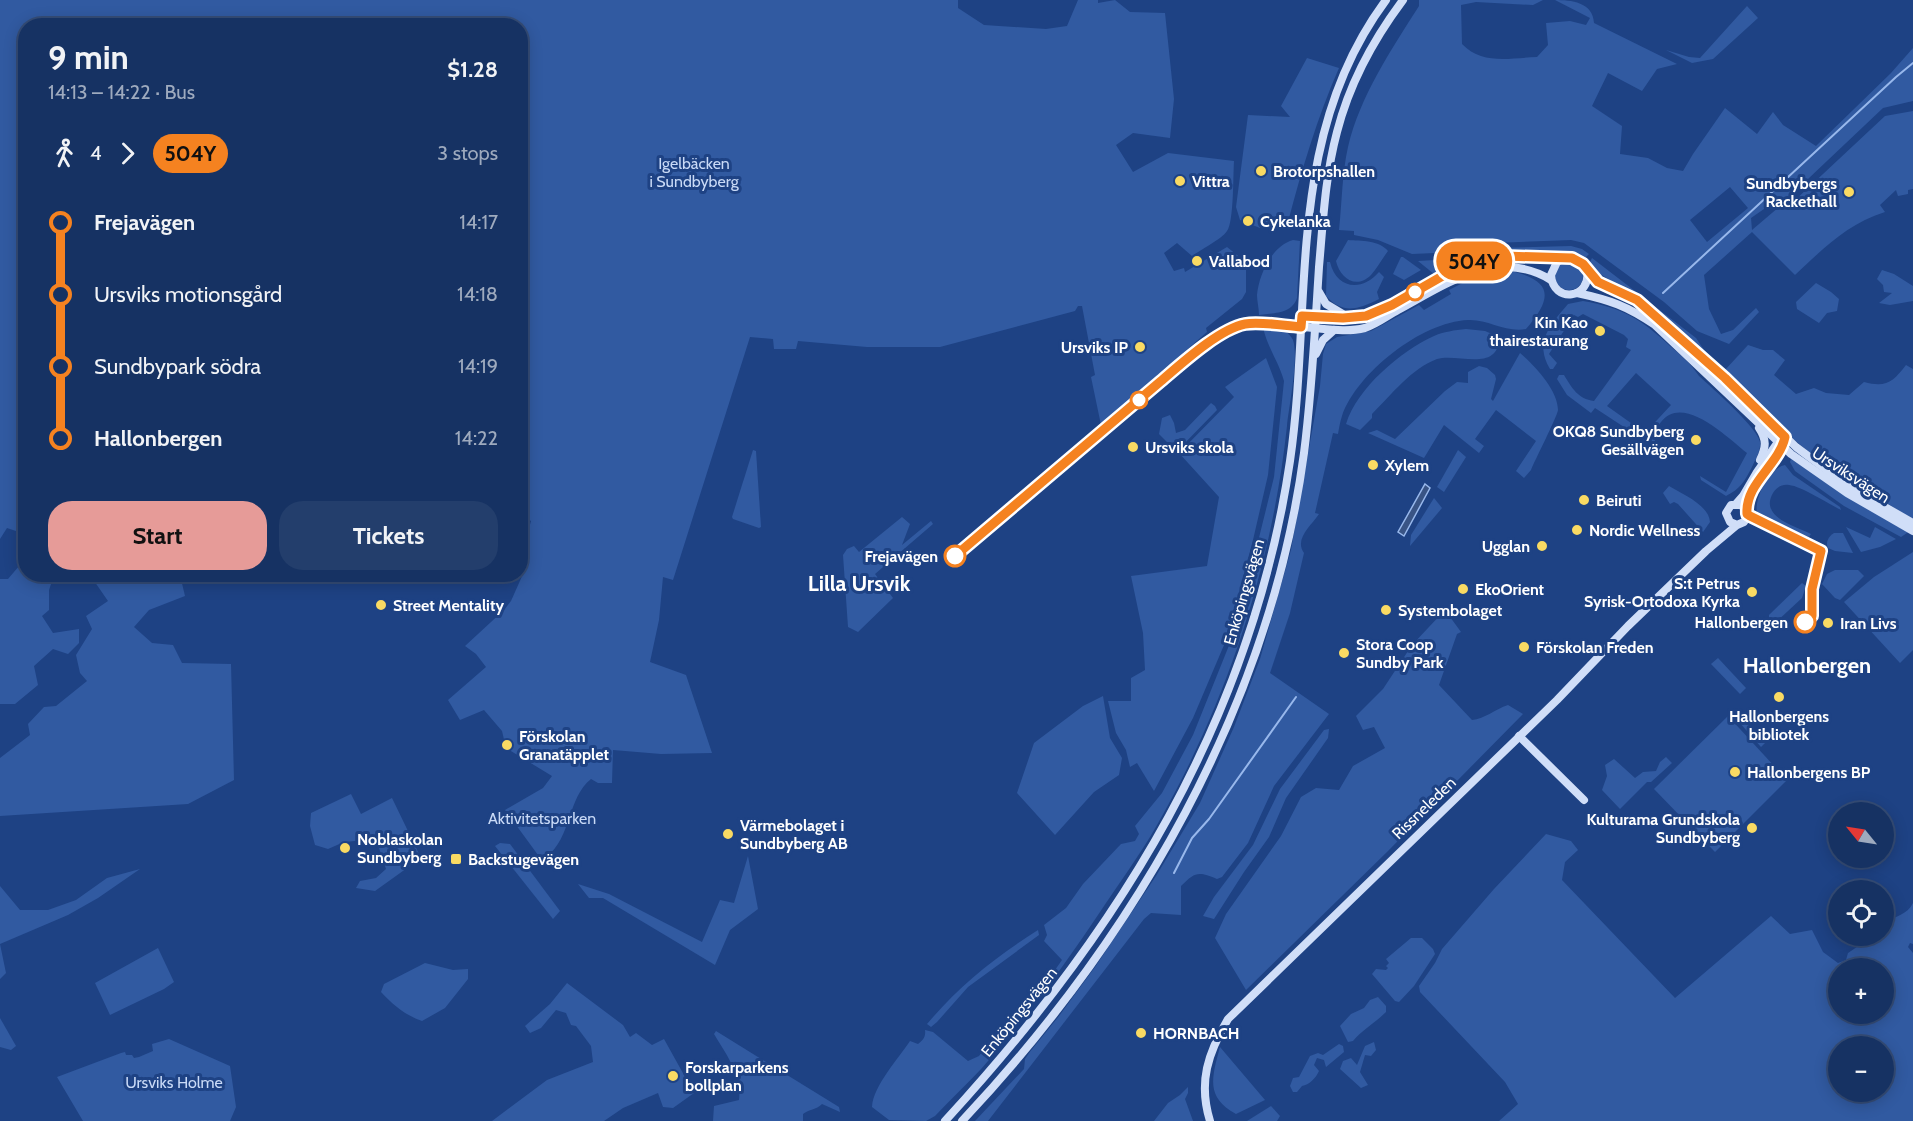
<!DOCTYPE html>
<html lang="en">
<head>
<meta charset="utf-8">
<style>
	:root { --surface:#163263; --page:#233e6c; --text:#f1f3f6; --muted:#9eaabe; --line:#354d78; --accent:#e69b98 }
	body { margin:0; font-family:Cabin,sans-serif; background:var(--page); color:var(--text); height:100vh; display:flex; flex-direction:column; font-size:22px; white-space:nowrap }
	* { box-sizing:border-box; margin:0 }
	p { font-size:20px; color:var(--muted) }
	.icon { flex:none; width:33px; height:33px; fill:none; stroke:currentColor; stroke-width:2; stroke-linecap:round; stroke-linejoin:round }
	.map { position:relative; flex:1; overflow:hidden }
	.details { position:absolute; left:18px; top:18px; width:510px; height:564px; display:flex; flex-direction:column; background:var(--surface); border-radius:24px; box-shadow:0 3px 15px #0003,0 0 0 2px var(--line) }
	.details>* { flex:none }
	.badge { padding:0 12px; border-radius:20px; font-size:21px; line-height:39px }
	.needle { width:39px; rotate:300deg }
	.fabs { position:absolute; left:1828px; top:802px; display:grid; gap:12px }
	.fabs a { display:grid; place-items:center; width:66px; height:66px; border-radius:50%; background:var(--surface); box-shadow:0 3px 15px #0003,0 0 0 2px var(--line); font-size:30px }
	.map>.badge { position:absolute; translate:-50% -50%; box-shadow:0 0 0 3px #fff }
	.legs { display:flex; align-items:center; gap:9px; height:66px; padding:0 30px; font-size:20px }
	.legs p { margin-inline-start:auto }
	.head { display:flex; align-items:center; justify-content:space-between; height:102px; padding:0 30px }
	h1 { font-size:33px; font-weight:700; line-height:45px }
	.cta { display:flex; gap:12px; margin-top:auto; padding:12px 30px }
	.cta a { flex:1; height:69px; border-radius:24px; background:var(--accent); color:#111; font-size:24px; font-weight:700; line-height:69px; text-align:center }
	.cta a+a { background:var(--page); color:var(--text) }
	ul { padding:0 30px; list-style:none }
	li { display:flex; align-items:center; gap:21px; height:72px; font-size:22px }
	li i { display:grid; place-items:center; width:9px; height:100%; margin:0 8px; background:currentColor }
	li i::after { content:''; width:15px; height:15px; margin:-8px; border:4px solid; border-radius:50%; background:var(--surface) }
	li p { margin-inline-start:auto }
	li:first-child i { background:linear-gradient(#0000 50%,currentColor 0) }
	li:last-child i { background:linear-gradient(currentColor 50%,#0000 0) }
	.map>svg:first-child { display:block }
	.green { fill:#315aa1; fill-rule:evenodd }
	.water { fill:#395485; stroke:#98b8ec; stroke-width:1.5 }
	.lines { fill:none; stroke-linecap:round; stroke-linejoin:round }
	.stream { stroke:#98b8ec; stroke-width:2 }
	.secondary { stroke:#d0def8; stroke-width:8 }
	.line-1-casing { stroke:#fff; stroke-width:14 }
	.line-1 { stroke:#f58220; stroke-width:9 }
	.poi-dot { fill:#f9da63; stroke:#1e4284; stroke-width:2 }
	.stop-1-dot { fill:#fff; stroke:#f58220; stroke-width:3 }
	.labels { text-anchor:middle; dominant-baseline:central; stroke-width:6; stroke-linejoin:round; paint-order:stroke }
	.park-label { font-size:16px; fill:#c9daf7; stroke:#1e4284 }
	.poi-label { font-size:16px; font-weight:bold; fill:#fff; stroke:#1e4284; text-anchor:start }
	.street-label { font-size:16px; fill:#fff; stroke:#1e4284 }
	.stop-label { font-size:16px; font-weight:bold; fill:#fff; stroke:#1e4284; text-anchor:end }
	.district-label { font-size:22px; font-weight:bold; fill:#fff; stroke:#1e4284 }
</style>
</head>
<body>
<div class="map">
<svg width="1913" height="1121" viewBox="0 0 1913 1121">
	<rect width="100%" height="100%" fill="#1e4284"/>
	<g class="green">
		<path d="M0,0H958V8L984,25L1046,29L1067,26L1078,0H1098V3L1115,0L1130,12L1165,13L1174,99L1170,138L1133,133L1116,145L1133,172L1168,153L1234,161C1233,175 1234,222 1227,231C1222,239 1200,250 1192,256L1177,243L1164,253L1174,271L1184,268L1185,272L1227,247L1242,259L1246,268V292L1242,299L1206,328L1207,332L1101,425L1091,377L1095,375L1082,306H1078L1075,311L940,347H867L798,341L796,349H774L773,339L750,337L673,580L663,577L659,620L650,662L686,675L712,753L661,754L613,750L612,783H598L591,779C567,798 572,838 546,857L538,855L505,810L543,788L552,776L506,748L502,731L484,710L460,720L448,700L486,667L476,654L465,646L504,610L511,601L523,574L521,557L531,521L520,514V26H26L25,534L7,528L0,539Z"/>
		<path d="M1419,0H1543L1533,5L1476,2L1461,5L1462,44C1482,65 1509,58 1537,57L1548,45L1546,23L1570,21L1586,25L1590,18L1555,0C1571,0 1593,2 1594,23L1677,64L1657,69L1642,91L1608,73L1592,106L1622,126L1620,154L1648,158L1667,168L1683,171L1693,154L1725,108L1757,134L1773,112L1783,125L1816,146L1891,73L1913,48V101L1883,108L1790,196L1777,200L1751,218L1752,230L1779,207L1792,203L1885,116L1913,111V189L1908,190V194L1898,196L1896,190L1880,205L1885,212C1847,224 1824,248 1795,275L1752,232L1704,275L1709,309L1721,334L1733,330L1756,308L1759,312L1729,344L1697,331L1664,302L1584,243L1571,240L1493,243L1473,245L1435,253L1412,254L1378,240L1354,235V231L1339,230C1342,203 1342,173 1348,147C1360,96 1391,50 1419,6ZM1730,187L1748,208L1707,242L1690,220Z"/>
		<polygon points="1747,6 1758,18 1713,59 1692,63 1666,50 1689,57 1700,58"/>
		<path d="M1307,58L1339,68C1317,118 1302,169 1288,222L1260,228L1240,220L1236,207L1248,115L1290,117L1281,106Z"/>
		<path d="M1293,240L1300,241L1297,298C1292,314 1273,313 1259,315C1259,309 1257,301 1257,295C1259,274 1272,246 1293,240Z"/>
		<path d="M1348,240C1361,241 1379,240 1388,251C1382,259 1377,268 1371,275C1356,290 1340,278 1336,261Z"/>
		<polygon points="1571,246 1582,249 1589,254 1585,258 1573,252 1477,256 1460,261 1434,274 1418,261 1435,260 1500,248"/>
		<polygon points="1401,257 1403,257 1421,270 1404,280 1393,274"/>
		<polygon points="1592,258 1696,338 1706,353 1702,353 1629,291 1593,270 1590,262"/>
		<path d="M1327,262H1330C1336,288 1361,293 1379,272L1384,277L1377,292L1379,299C1359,309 1343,315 1326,296Z"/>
		<circle cx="1569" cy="276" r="14"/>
		<polygon points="1882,270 1894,274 1913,286 1913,301 1890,305 1879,303 1892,293 1884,292 1883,285 1877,279"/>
		<path d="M1511,271C1553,281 1553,298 1526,329C1506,333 1488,319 1468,320C1421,322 1357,373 1342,416C1340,422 1339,428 1338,434L1333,433L1315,513L1319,514C1311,526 1294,539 1304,553L1290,613L1270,673L1329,714L1274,786L1248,843L1222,877L1217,879C1198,871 1195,872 1181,886V915L1151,913L1144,919L988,1121H975L1024,1069L1025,1059L1029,1053L1059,1016L1095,967L1156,876L1200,803L1234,727L1260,659L1291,550L1320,386L1323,354L1326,344L1337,337L1371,331L1419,305L1424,310L1451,294L1449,290L1476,276Z"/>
		<polygon points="1816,283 1831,292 1839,299 1837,311 1827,313 1819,323 1797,309 1796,302"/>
		<path d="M1583,301C1623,308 1641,319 1670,346C1681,355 1691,364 1699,376C1712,388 1758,428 1760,442C1761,451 1755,460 1751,469C1744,482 1740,489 1726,496L1701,480L1700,476L1726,492L1747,453C1728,438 1683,393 1661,422C1654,430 1654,437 1656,448L1595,408L1591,413L1567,395L1557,379L1559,375H1564C1572,388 1578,399 1594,401L1631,350L1626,347L1628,339L1624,335L1583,314L1578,317L1574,315L1549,354L1557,363L1553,369H1550C1534,342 1550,325 1568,304ZM1636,373L1671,405L1645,433L1607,406Z"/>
		<path d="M1263,327L1284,330C1288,333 1291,336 1293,340C1299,358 1289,406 1287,426C1272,566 1227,702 1157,825C1140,855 1119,883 1100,912C1064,966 1025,1019 982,1068C967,1084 950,1100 935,1116L926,1121L889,1120L872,1107C873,1086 899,1058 910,1041L918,1044C923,1040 926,1037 925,1030L933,1032L968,1061L979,1056L1033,989L1043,987L1062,960L1044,941L1047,935L1044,925L1066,908L1083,884L1121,844L1135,841L1139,834L1135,826L1162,793L1193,735L1232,638L1252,566L1274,477L1284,381C1279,362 1267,347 1263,327Z"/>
		<path d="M1466,329L1485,331L1499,337C1499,373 1458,353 1437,359C1412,368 1391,395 1372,414V418L1360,430L1346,424C1357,388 1401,351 1434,336C1443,332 1455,330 1466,329Z"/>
		<path d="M1748,345L1763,350H1773L1785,360L1774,375L1796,394L1814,388L1826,393L1849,395L1864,382C1886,388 1893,382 1906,365L1913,369V520L1890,505L1852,484L1810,453L1765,415L1729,379L1725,370Z"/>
		<path d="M1520,353C1534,365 1558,390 1558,410C1557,417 1535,460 1531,470L1524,478L1516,471L1536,441L1496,410L1475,439L1484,446L1479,453L1444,425L1424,458L1368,433L1377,430L1395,439L1445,391L1457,382L1468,383V372L1479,366L1487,368L1495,375L1496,379L1491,399L1493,401Z"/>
		<polygon points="1266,358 1277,387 1268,475 1253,540 1227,638 1193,718 1154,791 1137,763 1130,767 1126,750 1116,733 1108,701 1131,701 1131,678 1145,670 1143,633 1131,576 1207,566 1219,497 1179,453 1234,397 1225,387"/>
		<polygon points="1211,403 1215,406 1217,410 1179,449 1169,444 1159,434 1162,418 1170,415 1174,423 1176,433 1185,430"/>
		<polygon points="753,450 756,451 761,527 759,528 733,519 732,517"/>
		<polygon points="1458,450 1466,457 1444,492 1437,487"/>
		<polygon points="1791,459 1910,531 1901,537 1844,506 1795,471 1790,462"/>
		<path d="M1785,465L1793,475L1840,507L1841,510C1829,504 1801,486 1789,485C1782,484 1777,487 1773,493C1759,517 1795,526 1811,534L1809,537L1769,522L1757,514C1754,498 1769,468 1785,465Z"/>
		<path d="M1669,486C1682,494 1709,505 1710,522L1703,532L1678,504L1674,502L1670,504L1663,493Z"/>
		<polygon points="1434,498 1442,508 1410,546 1411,535"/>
		<polygon points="902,517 910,524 902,545 931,521 933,524 875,574 893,598 858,632 848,627 843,555 847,549 854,546 859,552"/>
		<polygon points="1846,527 1870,538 1875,527 1896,539 1880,547 1861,552"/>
		<path d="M1834,533H1843L1853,553L1835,551L1828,548C1825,542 1829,536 1834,533Z"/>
		<polygon points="1913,552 1913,650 1900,663 1844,602 1874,577"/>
		<polygon points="25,559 26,574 50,575 53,578 49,590 49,610 42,616 53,633 79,629 79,643 68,654 53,649 34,666 38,685 15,704 0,704 0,579 8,579"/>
		<polygon points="1835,570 1858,570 1864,576 1840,600 1835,598 1822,584 1827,574"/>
		<polygon points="90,575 180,575 185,596 149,610 134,627 152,643 173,645 182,663 231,664 234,780 188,804 0,816 0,758 30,735 28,724 44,707 56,706 87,681 80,673 76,655 92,629 86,616 108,601"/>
		<polygon points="1802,583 1806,586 1802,598 1775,623 1772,624 1769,620 1769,615"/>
		<path d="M1445,610L1461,632L1457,634L1439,685L1472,720C1485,719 1495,709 1508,705L1523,714L1388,851L1246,990L1215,938L1226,914L1281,836L1301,797L1316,788L1339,790L1353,766L1385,748L1374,727L1363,730L1356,716L1383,689L1412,645Z"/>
		<polygon points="1718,658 1746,688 1740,694 1711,664"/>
		<polygon points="1103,696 1110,738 1122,758 1119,775 1094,792 1055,835 1017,793 1034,743 1083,706"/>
		<polygon points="1735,711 1766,742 1761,747 1732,714"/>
		<polygon points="1728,716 1787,780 1715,852 1654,789"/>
		<polygon points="1329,729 1328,738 1286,798 1269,837 1244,872 1214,919 1203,916 1214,897 1253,845 1280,789 1324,730"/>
		<polygon points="1666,757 1672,763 1651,782 1647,782 1620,809 1602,790 1607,776 1605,765 1614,759 1635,778 1643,772 1656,771 1660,762"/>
		<polygon points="351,794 361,814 392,798 421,858 375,891 356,888 360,881 376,878 386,869 376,839 344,842 328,849 315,845 310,826 311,813"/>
		<path d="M1546,834L1571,841L1578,850L1565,862L1562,880L1675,998L1771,916L1790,934L1812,930L1823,952L1838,963L1846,960L1848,953L1873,936H1884V922C1895,917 1908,914 1913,903V944L1910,943L1908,947L1913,953V1121H1499L1518,1104L1505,1082L1420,992L1419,986L1435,963L1442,949L1494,889ZM1839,969H1884V1014H1839ZM1839,1047H1884V1092H1839Z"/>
		<polygon points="500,843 510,844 560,911 553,919 495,846"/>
		<polygon points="748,856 758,909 730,930 715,965 603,898 589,898 578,884 609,894 702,942 720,900 734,903"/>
		<polygon points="140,869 98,898 68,915 0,944 6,973 0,979 0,886 20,910 48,910 76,900 107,878"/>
		<path d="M1038,930L1039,935L968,987L937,1022L931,1027L927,1024C961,984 994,958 1038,930Z"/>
		<polygon points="1411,938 1422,938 1433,949 1435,954 1414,986 1399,1002 1395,1001 1372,974 1376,969 1386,970 1388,968 1386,966 1389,963 1386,959"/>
		<polygon points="158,948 174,982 164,989 110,1015 95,983"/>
		<path d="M425,963L453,970L468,969V979L445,1008L422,1021C405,1015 393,1005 381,992L384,984Z"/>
		<polygon points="567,983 623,1025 630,1037 636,1033 652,1045 664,1039 694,1093 673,1108 663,1107 658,1093 623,1108 604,1121 492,1121 547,1080 593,1062 591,1046 576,1026 571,1025 566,1013 556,1010 541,1028 530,1033 525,1026 550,1004"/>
		<path d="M1378,997L1386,1006V1012C1375,1023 1362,1030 1353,1041L1348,1042L1340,1026L1351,1014L1364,1008L1370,1000Z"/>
		<polygon points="0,1018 16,1046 11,1050 0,1047"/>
		<path d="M716,1031L839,1107L840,1112L822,1104C816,1110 809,1109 803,1114V1121H713L714,1106L739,1100C742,1075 726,1054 714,1034Z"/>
		<polygon points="169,1039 230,1066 236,1107 230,1121 83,1121 57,1077 121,1053 125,1052 126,1055 132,1055 134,1058 139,1057 153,1051 152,1044"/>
		<polygon points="1374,1042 1376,1050 1371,1056 1365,1055 1360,1072 1368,1085 1361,1088 1340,1069 1343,1061 1351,1058 1357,1065 1365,1046"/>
		<path d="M1339,1044L1343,1046L1344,1052L1326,1067L1324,1060L1317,1058L1314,1065L1319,1071C1316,1078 1309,1085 1302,1086L1297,1092H1293L1290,1086L1293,1078L1299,1077L1310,1056L1318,1053L1323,1055Z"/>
		<path d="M1220,1047L1265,1100L1236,1114C1205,1097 1212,1077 1220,1047Z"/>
		<polygon points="1188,1087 1188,1093 1185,1099 1193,1121 1154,1121 1168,1103 1180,1095"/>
		<polygon points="1271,1106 1280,1116 1277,1121 1247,1121"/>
	</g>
	<polygon class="water" points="1425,484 1430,488 1404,536 1398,532"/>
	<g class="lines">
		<g class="stream">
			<polyline points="1663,293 1896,77 1913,63"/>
			<polyline points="1174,873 1192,838 1209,819 1296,697"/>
		</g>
		<g class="secondary">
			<path d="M1563,259L1557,262L1551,275C1553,304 1592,299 1587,270"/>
			<polyline points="1319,292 1326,304 1346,316"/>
			<path d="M1577,293C1610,300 1627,306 1655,325L1791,454L1847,493L1913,531"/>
			<path d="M1302,316C1321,317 1342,320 1361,317C1399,310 1431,276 1467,263C1501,251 1537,262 1572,258L1583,264L1598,282L1637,300L1725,378L1796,447L1848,486L1913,523"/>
			<path d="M1301,327C1322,328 1345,333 1365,328C1377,324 1387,316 1398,310C1446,284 1497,247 1551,280"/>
			<polyline points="1316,354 1323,340 1334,330"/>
			<path d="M1759,428C1767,440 1766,447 1760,460"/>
			<polyline points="1736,504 1743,496 1757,472 1778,442 1782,439"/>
			<polyline points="1747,511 1748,500 1761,475 1783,443"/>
			<polyline points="1519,736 1584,800"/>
			<path d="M945,1121C1119,932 1252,719 1290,461C1313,303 1284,137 1386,0"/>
			<path d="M962,1121C1135,937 1270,706 1304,453C1312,391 1315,329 1319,267C1323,222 1325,177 1337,132C1349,85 1373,40 1403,0"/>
			<path d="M1210,1121C1198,1082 1208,1053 1228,1019L1557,700L1628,626L1706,551L1737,525L1744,522L1747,517V511L1741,505H1731L1726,513L1730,522L1737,525"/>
		</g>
	</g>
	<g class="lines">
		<g class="line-1-casing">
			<path id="line-1" d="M955,556L1161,381C1181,364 1219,329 1245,324C1260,321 1285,326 1301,327L1302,316L1343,318L1366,316L1392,305L1453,270L1478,260L1504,256L1572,258L1583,264L1598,282L1637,300L1725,378L1785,437C1779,465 1745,483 1747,514L1750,516L1821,551L1812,589V616L1805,622"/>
		</g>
		<use href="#line-1" class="line-1"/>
	</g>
	<g class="poi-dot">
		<circle cx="1261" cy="171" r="6"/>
		<circle cx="1180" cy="181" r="6"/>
		<circle cx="1849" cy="192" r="6"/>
		<circle cx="1248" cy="221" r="6"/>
		<circle cx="1197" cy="261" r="6"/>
		<circle cx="1600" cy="331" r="6"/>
		<circle cx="1140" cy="347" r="6"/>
		<circle cx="1696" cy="440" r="6"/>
		<circle cx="1133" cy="447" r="6"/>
		<circle cx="1373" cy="465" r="6"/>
		<circle cx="1584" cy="500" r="6"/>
		<circle cx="1577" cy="530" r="6"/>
		<circle cx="1542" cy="546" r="6"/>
		<circle cx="1463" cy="589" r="6"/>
		<circle cx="1752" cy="592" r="6"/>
		<circle cx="381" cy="605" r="6"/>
		<circle cx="1386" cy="610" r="6"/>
		<circle cx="1828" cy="623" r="6"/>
		<circle cx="1524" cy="647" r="6"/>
		<circle cx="1344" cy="653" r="6"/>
		<circle cx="1779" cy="697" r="6"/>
		<circle cx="507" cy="745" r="6"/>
		<circle cx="1735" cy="772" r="6"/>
		<circle cx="1752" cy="828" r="6"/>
		<circle cx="728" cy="834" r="6"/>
		<circle cx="345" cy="848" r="6"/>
		<rect x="450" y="853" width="12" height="12" rx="3"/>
		<circle cx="1141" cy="1033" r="6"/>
		<circle cx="673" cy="1076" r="6"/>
	</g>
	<g class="stop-1-dot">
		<circle cx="1415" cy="292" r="8"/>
		<circle cx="1139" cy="400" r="8"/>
		<circle cx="955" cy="556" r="10"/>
		<circle cx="1805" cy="622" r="10"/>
	</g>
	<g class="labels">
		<g class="park-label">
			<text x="694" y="163">Igelbäcken<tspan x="694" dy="18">i Sundbyberg</tspan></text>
			<text x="542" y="818">Aktivitetsparken</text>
			<text x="174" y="1082">Ursviks Holme</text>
		</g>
		<g class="poi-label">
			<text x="1273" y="171">Brotorpshallen</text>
			<text x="1192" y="181">Vittra</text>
			<text x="1837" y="183" text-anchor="end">Sundbybergs<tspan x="1837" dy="18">Rackethall</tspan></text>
			<text x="1260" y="221">Cykelanka</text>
			<text x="1209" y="261">Vallabod</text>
			<text x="1588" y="322" text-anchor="end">Kin Kao<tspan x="1588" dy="18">thairestaurang</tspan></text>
			<text x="1128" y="347" text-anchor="end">Ursviks IP</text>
			<text x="1684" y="431" text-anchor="end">OKQ8 Sundbyberg<tspan x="1684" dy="18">Gesällvägen</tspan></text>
			<text x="1145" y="447">Ursviks skola</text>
			<text x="1385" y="465">Xylem</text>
			<text x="1596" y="500">Beiruti</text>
			<text x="1589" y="530">Nordic Wellness</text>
			<text x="1530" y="546" text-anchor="end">Ugglan</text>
			<text x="1740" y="583" text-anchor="end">S:t Petrus<tspan x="1740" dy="18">Syrisk-Ortodoxa Kyrka</tspan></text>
			<text x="1475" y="589">EkoOrient</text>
			<text x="393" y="605">Street Mentality</text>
			<text x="1398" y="610">Systembolaget</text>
			<text x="1840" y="623">Iran Livs</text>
			<text x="1356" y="644">Stora Coop<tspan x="1356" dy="18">Sundby Park</tspan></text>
			<text x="1536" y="647">Förskolan Freden</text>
			<text x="1779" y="716" text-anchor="middle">Hallonbergens<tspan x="1779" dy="18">bibliotek</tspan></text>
			<text x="519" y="736">Förskolan<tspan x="519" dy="18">Granatäpplet</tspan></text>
			<text x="1747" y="772">Hallonbergens BP</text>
			<text x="1740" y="819" text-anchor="end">Kulturama Grundskola<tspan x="1740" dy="18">Sundbyberg</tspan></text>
			<text x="740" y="825">Värmebolaget i<tspan x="740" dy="18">Sundbyberg AB</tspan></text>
			<text x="357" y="839">Noblaskolan<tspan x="357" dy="18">Sundbyberg</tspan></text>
			<text x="468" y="859">Backstugevägen</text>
			<text x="1153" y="1033">HORNBACH</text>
			<text x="685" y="1067">Forskarparkens<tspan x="685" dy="18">bollplan</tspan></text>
		</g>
		<g class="street-label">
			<text transform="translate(1851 475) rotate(33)">Ursviksvägen</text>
			<text transform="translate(1244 592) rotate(-74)">Enköpingsvägen</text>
			<text transform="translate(1424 808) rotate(-44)">Rissneleden</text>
			<text transform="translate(1019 1012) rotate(-51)">Enköpingsvägen</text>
		</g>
		<g class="stop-label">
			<text x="938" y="556">Frejavägen</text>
			<text x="1788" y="622">Hallonbergen</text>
		</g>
		<g class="district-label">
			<text x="859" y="583">Lilla Ursvik</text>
			<text x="1807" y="665">Hallonbergen</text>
		</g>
	</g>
</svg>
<div class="fabs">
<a><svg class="needle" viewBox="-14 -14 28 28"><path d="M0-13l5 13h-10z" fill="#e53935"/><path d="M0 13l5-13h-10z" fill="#9eaabe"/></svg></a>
<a><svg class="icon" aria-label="locate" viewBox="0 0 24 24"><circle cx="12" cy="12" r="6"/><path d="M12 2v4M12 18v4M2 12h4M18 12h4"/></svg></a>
<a>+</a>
<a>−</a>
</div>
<b class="badge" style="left:1474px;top:261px;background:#f58220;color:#111">504Y</b>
<section class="details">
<div class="head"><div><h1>9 min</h1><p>14:13 – 14:22 · Bus</p></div><b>$1.28</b></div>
<div class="legs"><svg class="icon" aria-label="walk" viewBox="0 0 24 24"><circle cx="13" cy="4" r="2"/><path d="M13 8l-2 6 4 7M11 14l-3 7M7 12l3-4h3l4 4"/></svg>4<svg class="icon" aria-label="forward" viewBox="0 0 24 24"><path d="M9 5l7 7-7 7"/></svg><b class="badge" style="background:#f58220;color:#111">504Y</b><p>3 stops</p></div>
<ul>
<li><i style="color:#f58220"></i><b>Frejavägen</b><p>14:17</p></li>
<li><i style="color:#f58220"></i><span>Ursviks motionsgård</span><p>14:18</p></li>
<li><i style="color:#f58220"></i><span>Sundbypark södra</span><p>14:19</p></li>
<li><i style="color:#f58220"></i><b>Hallonbergen</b><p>14:22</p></li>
</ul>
<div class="cta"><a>Start</a><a>Tickets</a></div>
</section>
</div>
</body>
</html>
